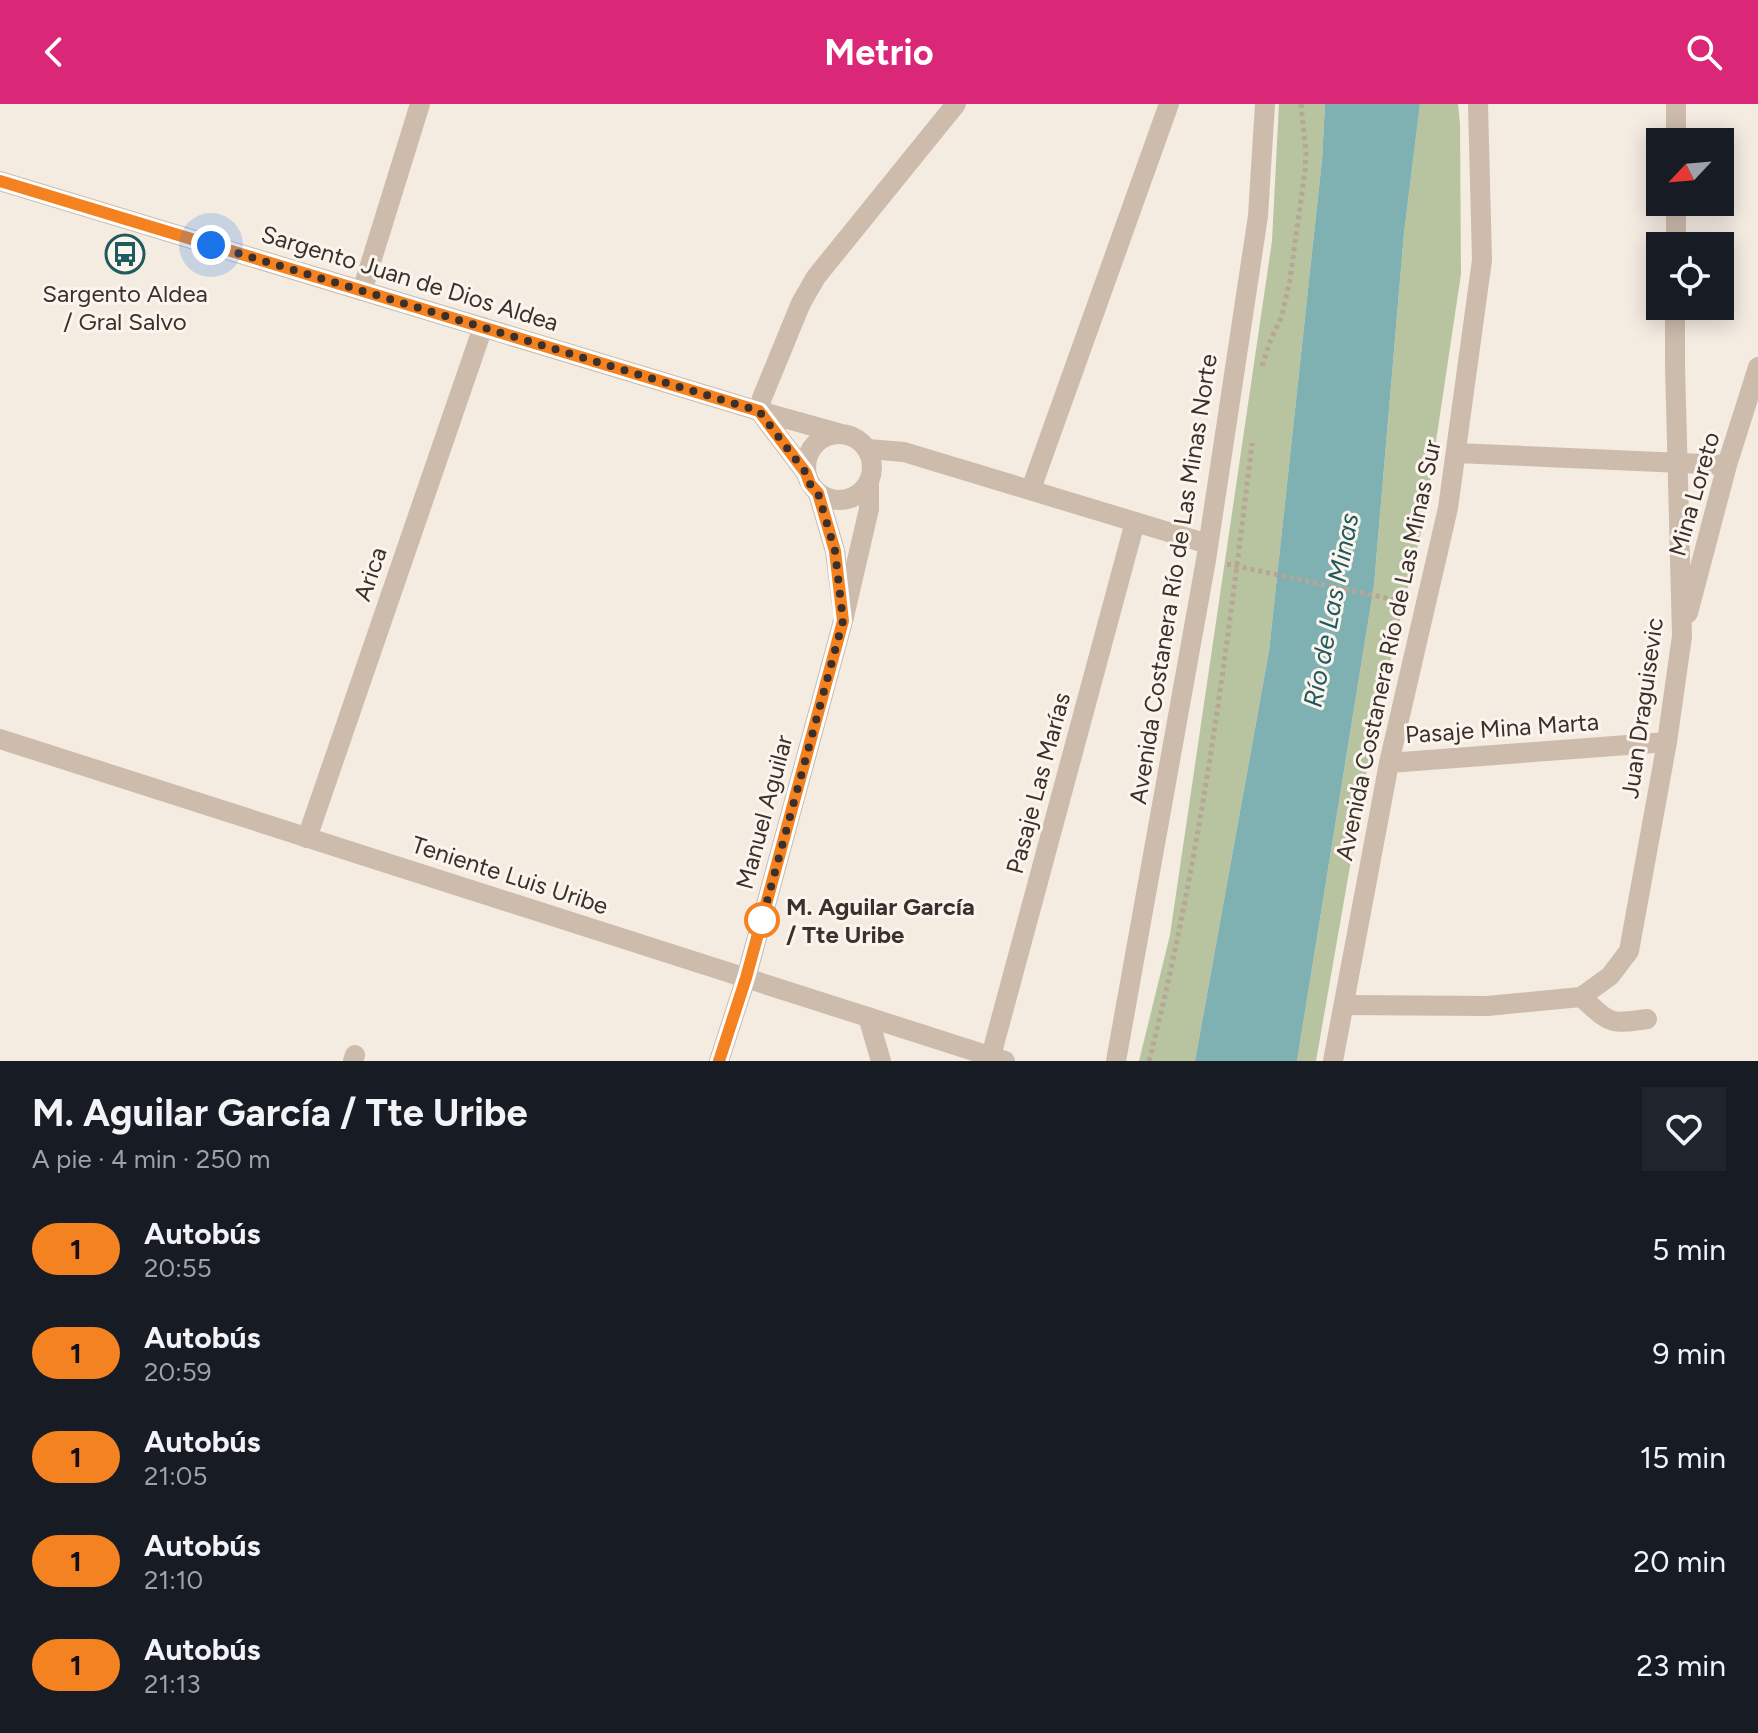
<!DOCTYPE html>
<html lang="es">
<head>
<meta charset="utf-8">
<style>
	:root { --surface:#171b24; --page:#20242c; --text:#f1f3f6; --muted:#9ea1a6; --accent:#db2777 }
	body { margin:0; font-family:Figtree,sans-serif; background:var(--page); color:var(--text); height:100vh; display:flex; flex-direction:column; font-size:30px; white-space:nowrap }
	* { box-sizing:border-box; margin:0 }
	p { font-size:26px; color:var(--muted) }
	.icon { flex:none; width:44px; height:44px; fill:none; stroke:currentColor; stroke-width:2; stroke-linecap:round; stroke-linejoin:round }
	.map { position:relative; height:957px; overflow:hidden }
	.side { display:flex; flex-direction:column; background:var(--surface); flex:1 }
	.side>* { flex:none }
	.badge { padding:0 16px; border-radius:26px; font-size:28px; line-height:52px }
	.needle { width:52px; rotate:244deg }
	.tools { position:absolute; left:1646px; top:24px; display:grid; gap:16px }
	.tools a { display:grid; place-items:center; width:88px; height:88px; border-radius:0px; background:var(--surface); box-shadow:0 4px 20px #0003; font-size:40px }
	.you { position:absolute; width:40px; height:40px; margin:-20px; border:6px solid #fff; border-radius:50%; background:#1a73e8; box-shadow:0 0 0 12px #1a73e833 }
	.map>.badge { position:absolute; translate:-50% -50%; box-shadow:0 0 0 4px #fff }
	.round { display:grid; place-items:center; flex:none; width:84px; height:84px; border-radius:0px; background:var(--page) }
	.headline { display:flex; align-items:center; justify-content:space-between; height:136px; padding:0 32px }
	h1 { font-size:38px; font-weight:700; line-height:60px }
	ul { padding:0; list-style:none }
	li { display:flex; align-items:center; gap:24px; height:104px; padding:0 32px }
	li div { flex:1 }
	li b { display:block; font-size:30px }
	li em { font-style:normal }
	li .badge { min-width:88px; font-weight:700; text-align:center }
	header { display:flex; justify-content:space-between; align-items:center; height:104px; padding:0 32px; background:var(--accent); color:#fff; font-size:36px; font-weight:700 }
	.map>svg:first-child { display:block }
	.green { fill:#b8c4a0 }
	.water { fill:#7fb0b2 }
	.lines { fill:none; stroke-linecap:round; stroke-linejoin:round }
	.path { stroke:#b9a596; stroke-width:5; stroke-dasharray:4 4; stroke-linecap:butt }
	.minor { stroke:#cdbbac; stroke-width:20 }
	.line-casing { stroke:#fff; stroke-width:18 }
	.line { stroke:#f58220; stroke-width:12 }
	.walk { stroke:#3b302b; stroke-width:8; stroke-dasharray:0 14.4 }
	.stop-dot { fill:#fff; stroke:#f58220; stroke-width:4 }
	.labels { text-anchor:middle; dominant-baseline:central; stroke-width:6; stroke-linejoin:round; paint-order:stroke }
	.street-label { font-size:24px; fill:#3b302b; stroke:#fbf5ee }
	.poi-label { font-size:24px; fill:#3b302b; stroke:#fbf5ee }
	.stop-label { font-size:24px; font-weight:bold; fill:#3b302b; stroke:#fbf5ee; text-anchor:start }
	.water-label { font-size:26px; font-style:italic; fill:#1f5a5e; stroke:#fbf5ee }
</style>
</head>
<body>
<header><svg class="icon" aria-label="back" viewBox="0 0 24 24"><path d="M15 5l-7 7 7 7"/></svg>Metrio<svg class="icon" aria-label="search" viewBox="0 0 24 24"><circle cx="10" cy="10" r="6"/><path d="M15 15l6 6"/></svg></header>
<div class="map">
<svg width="1758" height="957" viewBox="0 0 1758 957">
	<rect width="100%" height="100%" fill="#f4ebe1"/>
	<g class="green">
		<polygon points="1279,0 1325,0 1322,56 1269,547 1195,957 1139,957 1170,831 1272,137"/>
		<polygon points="1420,0 1458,0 1460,20 1461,170 1425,411 1373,631 1316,957 1297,957 1374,481 1404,129"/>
	</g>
	<polygon class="water" points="1325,0 1420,0 1404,129 1374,481 1297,957 1195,957 1269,547 1322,56"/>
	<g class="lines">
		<g class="path">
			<polyline points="1262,262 1271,235 1282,212 1290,175 1305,67 1306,49 1301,0"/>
			<polyline points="1227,460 1405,498"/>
			<path d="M1149,957C1201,755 1227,546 1252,339"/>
		</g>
		<g class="minor">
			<polyline points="1676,38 1676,0"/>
			<polyline points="0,77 759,307 838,329"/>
			<polyline points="1676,142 1676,98"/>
			<polyline points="362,187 420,0"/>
			<polyline points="759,307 762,294 801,199 816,173 956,0"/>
			<polyline points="759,307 806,369"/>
			<circle cx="839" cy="363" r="33"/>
			<polyline points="868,345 904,348 1208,440"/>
			<polyline points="1456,349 1727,361"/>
			<polyline points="1031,385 1169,0"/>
			<polyline points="818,389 835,447 842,502"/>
			<polyline points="1688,509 1727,361 1758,263"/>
			<polyline points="0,635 1005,957"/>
			<polyline points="1389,659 1667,638"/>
			<polyline points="307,734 483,223"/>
			<polyline points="1581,893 1610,872 1629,847 1667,638 1682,532 1675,261 1675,202"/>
			<path d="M1344,901L1487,902L1581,893C1611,919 1607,921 1647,915"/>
			<polyline points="868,913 881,957"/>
			<polyline points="991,952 1135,418"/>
			<polyline points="353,957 355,951"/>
			<polyline points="719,957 746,874 843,517 869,405 869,379"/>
			<polyline points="1116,957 1206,456 1258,112 1265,0"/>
			<polyline points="1333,957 1389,659 1448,404 1482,156 1478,0"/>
		</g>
	</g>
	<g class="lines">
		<g class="line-casing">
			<polyline id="line" points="0,77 759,307 806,369 810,380 818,389 835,447 843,517 746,874 719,957"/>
		</g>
		<use href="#line" class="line"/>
		<polyline class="walk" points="211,141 759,307 806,369 810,380 818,389 835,447 843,517 762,816"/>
	</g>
	<defs>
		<g id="bus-ring" transform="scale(2)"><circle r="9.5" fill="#fbf5ee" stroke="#1f5a5e" stroke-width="1.5"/><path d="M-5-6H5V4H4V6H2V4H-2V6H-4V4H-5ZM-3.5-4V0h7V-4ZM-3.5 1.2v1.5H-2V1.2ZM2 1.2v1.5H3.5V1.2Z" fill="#1f5a5e"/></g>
	</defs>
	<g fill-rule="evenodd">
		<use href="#bus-ring" x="125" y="150"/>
	</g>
	<circle class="stop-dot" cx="762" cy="816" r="16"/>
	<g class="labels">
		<g class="street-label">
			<text transform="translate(410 174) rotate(17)">Sargento Juan de Dios Aldea</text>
			<text transform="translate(1694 390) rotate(-74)">Mina Loreto</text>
			<text transform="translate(370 470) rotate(-71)">Arica</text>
			<text transform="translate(1173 475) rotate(-81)">Avenida Costanera Río de Las Minas Norte</text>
			<text transform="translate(1388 546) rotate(-78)">Avenida Costanera Río de Las Minas Sur</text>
			<text transform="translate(1642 604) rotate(-82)">Juan Draguisevic</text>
			<text transform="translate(1502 624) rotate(-4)">Pasaje Mina Marta</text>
			<text transform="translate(1038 679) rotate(-75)">Pasaje Las Marías</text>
			<text transform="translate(764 708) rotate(-75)">Manuel Aguilar</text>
			<text transform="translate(510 771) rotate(18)">Teniente Luis Uribe</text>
		</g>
		<g class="poi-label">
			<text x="125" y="189">Sargento Aldea<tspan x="125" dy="28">/ Gral Salvo</tspan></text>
		</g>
		<g class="stop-label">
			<text x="786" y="802">M. Aguilar García<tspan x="786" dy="28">/ Tte Uribe</tspan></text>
		</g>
		<g class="water-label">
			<text transform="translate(1331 506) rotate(-79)">Río de Las Minas</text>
		</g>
	</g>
</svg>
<div class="tools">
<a><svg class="needle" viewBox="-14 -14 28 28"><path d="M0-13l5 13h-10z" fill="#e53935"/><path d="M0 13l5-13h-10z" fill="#9ea1a6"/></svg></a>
<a><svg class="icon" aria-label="locate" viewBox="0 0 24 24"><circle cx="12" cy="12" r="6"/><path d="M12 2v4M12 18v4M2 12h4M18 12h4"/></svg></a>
</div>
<div class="you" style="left:211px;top:141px"></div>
</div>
<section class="side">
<div class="headline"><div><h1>M. Aguilar García / Tte Uribe</h1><p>A pie · 4 min · 250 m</p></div><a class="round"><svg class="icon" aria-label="heart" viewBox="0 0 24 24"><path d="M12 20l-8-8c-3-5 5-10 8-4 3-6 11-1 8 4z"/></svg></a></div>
<ul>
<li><span class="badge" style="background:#f58220;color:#111">1</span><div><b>Autobús</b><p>20:55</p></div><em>5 min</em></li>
<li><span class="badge" style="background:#f58220;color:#111">1</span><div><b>Autobús</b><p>20:59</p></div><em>9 min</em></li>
<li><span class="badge" style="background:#f58220;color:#111">1</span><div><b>Autobús</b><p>21:05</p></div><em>15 min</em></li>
<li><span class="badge" style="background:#f58220;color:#111">1</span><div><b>Autobús</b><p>21:10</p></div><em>20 min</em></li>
<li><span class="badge" style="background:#f58220;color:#111">1</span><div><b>Autobús</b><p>21:13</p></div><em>23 min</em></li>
</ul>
</section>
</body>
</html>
